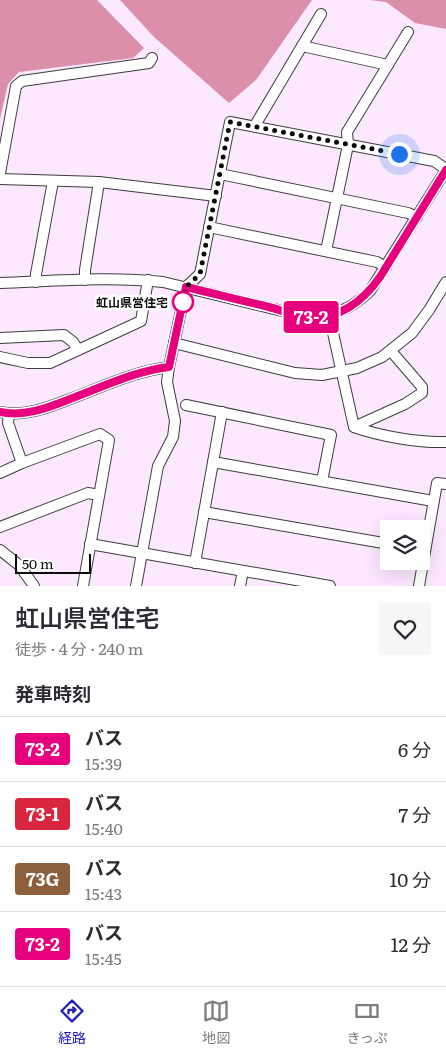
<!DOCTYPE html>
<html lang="ja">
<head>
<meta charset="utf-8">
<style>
	:root { --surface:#fff; --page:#f7f7f7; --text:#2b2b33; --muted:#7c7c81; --line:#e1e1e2; --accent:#231dbf }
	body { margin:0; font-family:Literata,"Noto Sans JP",serif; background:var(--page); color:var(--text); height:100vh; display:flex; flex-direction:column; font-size:19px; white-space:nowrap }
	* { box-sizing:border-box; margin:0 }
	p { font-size:16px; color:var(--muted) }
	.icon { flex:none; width:28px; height:28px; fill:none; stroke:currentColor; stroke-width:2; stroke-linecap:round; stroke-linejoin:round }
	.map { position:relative; height:586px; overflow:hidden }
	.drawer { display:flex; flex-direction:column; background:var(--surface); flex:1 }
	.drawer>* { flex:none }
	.badge { padding:0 10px; border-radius:4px; font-size:18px; line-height:32px }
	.fabs { position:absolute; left:380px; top:520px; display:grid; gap:10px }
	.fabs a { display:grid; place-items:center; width:50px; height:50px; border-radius:0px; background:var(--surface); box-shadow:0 5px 20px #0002; font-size:25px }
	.scale { position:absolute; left:15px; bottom:12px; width:76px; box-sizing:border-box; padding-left:5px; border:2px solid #0a0a0a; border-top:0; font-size:14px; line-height:18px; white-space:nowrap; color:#0a0a0a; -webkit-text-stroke:4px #fff; paint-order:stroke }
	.you { position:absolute; width:25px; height:25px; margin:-12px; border:4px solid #fff; border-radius:50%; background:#1a73e8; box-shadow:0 0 0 8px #1a73e833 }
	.map>.badge { position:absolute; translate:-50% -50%; box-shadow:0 0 0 2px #fff }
	h2 { padding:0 15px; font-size:19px; line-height:45px }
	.round { display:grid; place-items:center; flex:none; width:52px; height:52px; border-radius:0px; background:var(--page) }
	.overview { display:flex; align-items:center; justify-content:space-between; height:85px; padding:0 15px }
	h1 { font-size:24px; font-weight:600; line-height:38px }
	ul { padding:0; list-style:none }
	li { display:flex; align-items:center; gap:15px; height:65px; padding:0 15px; border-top:1px solid var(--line) }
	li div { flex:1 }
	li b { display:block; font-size:19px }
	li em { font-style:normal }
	li .badge { min-width:55px; font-weight:700; text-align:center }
	.tab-bar { display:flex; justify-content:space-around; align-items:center; height:70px; border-top:1px solid var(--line); background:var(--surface); font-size:14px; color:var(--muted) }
	.tab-bar a { display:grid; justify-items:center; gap:2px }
	.tab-bar .active { color:var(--accent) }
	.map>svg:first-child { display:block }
	.forest { fill:#dc8fab }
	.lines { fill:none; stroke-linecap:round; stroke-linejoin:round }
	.minor-casing { stroke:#3d3d3d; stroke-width:12 }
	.minor { stroke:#fff; stroke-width:10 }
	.line-casing { stroke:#fff; stroke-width:11 }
	.line { stroke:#e6007e; stroke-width:8 }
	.walk { stroke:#0a0a0a; stroke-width:5; stroke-dasharray:0 9 }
	.stop-dot { fill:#fff; stroke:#e6007e; stroke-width:2.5 }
	.labels { text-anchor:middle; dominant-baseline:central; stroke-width:5; stroke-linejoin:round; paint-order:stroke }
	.stop-label { font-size:12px; font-weight:bold; fill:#0a0a0a; stroke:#fff; text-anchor:end }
</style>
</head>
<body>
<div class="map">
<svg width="446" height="586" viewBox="0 0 446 586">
	<rect width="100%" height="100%" fill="#fce8ff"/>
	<g class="forest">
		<polygon points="0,0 97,0 144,48 133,58 19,72 8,84 0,119"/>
		<polygon points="120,0 312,0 256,80 229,103 154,37"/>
		<polygon points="370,0 446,0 446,29 415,23 386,2"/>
	</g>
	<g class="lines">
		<g class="minor-casing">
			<g id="minor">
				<polyline points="302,46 388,65"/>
				<polyline points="256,127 257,122 321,14"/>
				<polyline points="0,173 16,86 22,81 149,63 152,58"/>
				<polyline points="220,174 408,213 417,217"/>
				<polyline points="0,179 99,182 216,196"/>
				<polyline points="209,227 377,262 386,267"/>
				<polyline points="326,251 348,145 347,132 408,32"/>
				<polyline points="85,280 85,270 99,182"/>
				<polyline points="36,282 36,274 53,181"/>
				<path d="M0,283C54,281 109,276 163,282L307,317C334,316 350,310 370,291L446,170"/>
				<path d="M329,315L354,427C379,436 419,443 446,442"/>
				<polyline points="0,338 64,335 73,342 78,350"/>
				<polyline points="174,343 295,373 322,375 357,368 382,357 412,333 429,310 446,282"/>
				<polyline points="0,357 28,363 50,363 141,321 148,280"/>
				<polyline points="186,405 331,435 322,481"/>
				<path d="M0,412C25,417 47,408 70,399C102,387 135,371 169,367"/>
				<polyline points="9,413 8,423 22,463"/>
				<polyline points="354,427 405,404 422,393 422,387 391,351"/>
				<polyline points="213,462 433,501"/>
				<polyline points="0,473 22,463 100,434 109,440 83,586"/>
				<polyline points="204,512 389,544"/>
				<polyline points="0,527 88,493 99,495"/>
				<polyline points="90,544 330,586"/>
				<polyline points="0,550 19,565 34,586"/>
				<polyline points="195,563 222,412"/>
				<polyline points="136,586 158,466 173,437 175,421 167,382 169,367 186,287 200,274 230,122 434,161 446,169"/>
				<polyline points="240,586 243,571"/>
				<polyline points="419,586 437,483 446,484"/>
			</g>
		</g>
		<use href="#minor" class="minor"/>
	</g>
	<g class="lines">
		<g class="line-casing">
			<path id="line" d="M0,412C25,417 47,408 70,399C102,387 135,371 169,367L186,287C212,293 238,300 265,306C278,309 292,315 306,317C338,321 363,301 380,277L446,170"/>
		</g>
		<use href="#line" class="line"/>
		<polyline class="walk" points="183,302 182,306 186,287 200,274 230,122 399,154"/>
	</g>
	<circle class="stop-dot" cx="183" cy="302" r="10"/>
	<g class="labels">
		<g class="stop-label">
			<text x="168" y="302">虹山県営住宅</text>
		</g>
	</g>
</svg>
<div class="fabs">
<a><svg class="icon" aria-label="layers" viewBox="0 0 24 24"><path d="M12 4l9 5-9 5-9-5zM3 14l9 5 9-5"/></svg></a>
</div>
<div class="scale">50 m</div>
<div class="you" style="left:399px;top:154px"></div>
<b class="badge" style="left:311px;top:317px;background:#e6007e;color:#fff">73-2</b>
</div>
<section class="drawer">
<div class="overview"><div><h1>虹山県営住宅</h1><p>徒歩 · 4 分 · 240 m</p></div><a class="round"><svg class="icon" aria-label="heart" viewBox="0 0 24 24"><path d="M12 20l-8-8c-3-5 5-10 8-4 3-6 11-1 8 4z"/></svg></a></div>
<h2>発車時刻</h2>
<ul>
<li><span class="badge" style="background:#e6007e;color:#fff">73-2</span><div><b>バス</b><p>15:39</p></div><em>6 分</em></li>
<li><span class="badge" style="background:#d7263d;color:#fff">73-1</span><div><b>バス</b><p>15:40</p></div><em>7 分</em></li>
<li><span class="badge" style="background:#8b5e3c;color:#fff">73G</span><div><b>バス</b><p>15:43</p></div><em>10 分</em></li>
<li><span class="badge" style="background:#e6007e;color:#fff">73-2</span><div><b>バス</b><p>15:45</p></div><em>12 分</em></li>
</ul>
</section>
<nav class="tab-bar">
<a class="active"><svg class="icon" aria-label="directions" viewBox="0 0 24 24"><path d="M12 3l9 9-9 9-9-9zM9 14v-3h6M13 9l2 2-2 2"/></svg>経路</a>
<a><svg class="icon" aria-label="map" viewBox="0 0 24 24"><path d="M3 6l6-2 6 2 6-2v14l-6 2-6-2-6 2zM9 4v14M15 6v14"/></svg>地図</a>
<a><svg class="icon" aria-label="tickets" viewBox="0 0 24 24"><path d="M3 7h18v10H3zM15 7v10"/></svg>きっぷ</a>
</nav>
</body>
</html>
